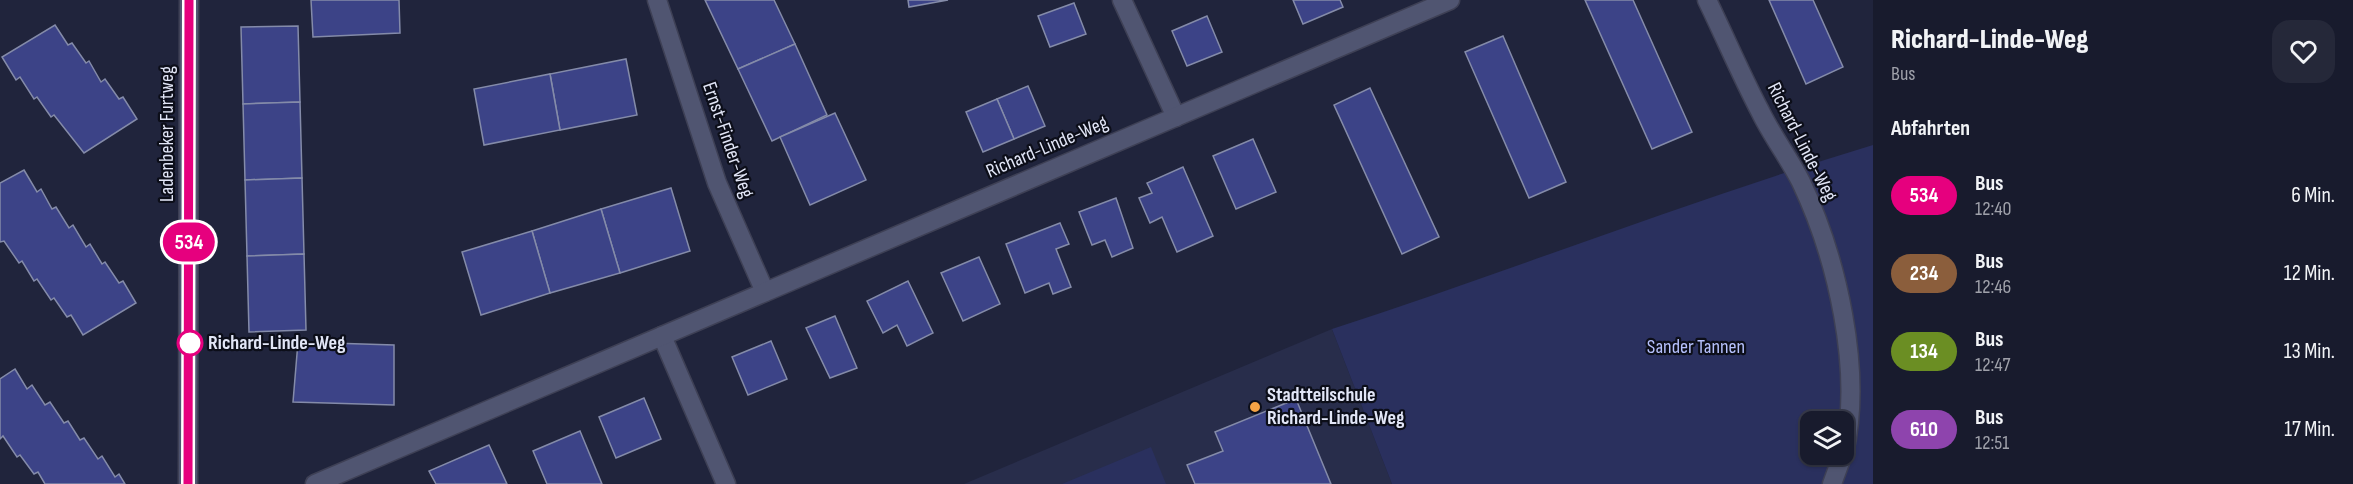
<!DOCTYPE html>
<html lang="de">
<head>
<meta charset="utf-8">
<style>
	:root { --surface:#181b2d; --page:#252839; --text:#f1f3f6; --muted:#9fa1aa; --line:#363949 }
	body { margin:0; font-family:"Sofia Sans Condensed",sans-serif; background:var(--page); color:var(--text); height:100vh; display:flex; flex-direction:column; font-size:22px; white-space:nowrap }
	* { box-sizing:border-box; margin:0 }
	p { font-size:20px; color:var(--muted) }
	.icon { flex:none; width:33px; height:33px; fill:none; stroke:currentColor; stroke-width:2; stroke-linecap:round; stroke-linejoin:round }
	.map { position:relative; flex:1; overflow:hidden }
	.drawer { display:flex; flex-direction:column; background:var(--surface); width:480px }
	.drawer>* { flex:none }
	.badge { padding:0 12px; border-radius:20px; font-size:21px; line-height:39px }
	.tools { position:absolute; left:1800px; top:411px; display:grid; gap:12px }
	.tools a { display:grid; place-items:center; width:54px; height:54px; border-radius:12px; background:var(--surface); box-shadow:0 2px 4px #0004,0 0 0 2px var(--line); font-size:30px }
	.map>.badge { position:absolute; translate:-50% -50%; box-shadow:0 0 0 3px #fff }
	h2 { padding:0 18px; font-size:22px; line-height:54px }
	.round { display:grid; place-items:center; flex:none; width:63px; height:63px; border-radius:18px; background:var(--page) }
	.summary { display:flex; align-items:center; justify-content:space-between; height:102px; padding:0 18px }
	h1 { font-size:28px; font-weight:800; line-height:45px }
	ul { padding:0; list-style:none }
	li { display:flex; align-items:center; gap:18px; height:78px; padding:0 18px }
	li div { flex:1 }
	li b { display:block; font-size:22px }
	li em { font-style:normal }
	li .badge { min-width:66px; font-weight:700; text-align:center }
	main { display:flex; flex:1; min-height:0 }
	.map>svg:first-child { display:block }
	.built { fill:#282d4b }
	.green { fill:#2a305e; fill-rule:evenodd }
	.building { fill:#3c4387; stroke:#848ba9; stroke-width:1.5 }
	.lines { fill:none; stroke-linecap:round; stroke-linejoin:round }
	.minor-casing { stroke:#3e4055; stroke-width:21 }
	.minor { stroke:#505571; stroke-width:18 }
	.line-casing { stroke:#fff; stroke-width:14 }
	.line { stroke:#e6007e; stroke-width:9 }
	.stop-dot { fill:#fff; stroke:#e6007e; stroke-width:3 }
	.poi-dot { fill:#f5a345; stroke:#0c0e19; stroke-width:2 }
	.labels { text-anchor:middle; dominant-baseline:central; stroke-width:4.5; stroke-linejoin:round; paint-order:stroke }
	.street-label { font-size:20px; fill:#e2e6f7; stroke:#0c0e19 }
	.stop-label { font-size:20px; font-weight:bold; fill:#e2e6f7; stroke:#0c0e19; text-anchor:start }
	.park-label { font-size:20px; fill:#b6c1fd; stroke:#0c0e19 }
	.poi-label { font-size:20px; font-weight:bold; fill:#e2e6f7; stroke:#0c0e19; text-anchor:start }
</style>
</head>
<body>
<main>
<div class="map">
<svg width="1873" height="484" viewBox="0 0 1873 484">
	<rect width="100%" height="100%" fill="#20243c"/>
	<polygon class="built" points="1332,329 1392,484 964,484"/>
	<g class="green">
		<path d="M1873,145V484H1392L1332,329C1513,270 1691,200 1873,145ZM1810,422H1844V454H1810Z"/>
		<polygon points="1151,447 1166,484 1062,484"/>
	</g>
	<g class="building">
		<polygon points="311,0 399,0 400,33 313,37"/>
		<polygon points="705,0 774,0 795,44 738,69"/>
		<polygon points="908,0 948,0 909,7"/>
		<polygon points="1293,0 1340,0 1343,7 1303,24"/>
		<polygon points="1585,0 1633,0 1692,132 1652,149"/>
		<polygon points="1769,0 1813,0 1843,67 1806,84"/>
		<polygon points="1074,3 1086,34 1050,47 1038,16"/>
		<polygon points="1207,16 1222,52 1187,66 1172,31"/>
		<polygon points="55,25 68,45 72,43 86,63 89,61 101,82 105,79 119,99 123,97 137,119 84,153 54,115 51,117 37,97 34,99 20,77 16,80 2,57"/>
		<polygon points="298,26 300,102 243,104 241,27"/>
		<polygon points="1503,36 1566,182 1529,198 1465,52"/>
		<polygon points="795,44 827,115 772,141 738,69"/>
		<polygon points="626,59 637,115 560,130 550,74"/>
		<polygon points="550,74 560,130 484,145 474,89"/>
		<polygon points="1028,86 1045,126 1014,139 997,99"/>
		<polygon points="1370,88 1439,237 1402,254 1334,105"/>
		<polygon points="997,99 1014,139 983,152 966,112"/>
		<polygon points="300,102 302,178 245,180 243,104"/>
		<polygon points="835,113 866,180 810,205 780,137"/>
		<polygon points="1253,139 1276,192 1236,209 1213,156"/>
		<polygon points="1183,167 1213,236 1177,252 1162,217 1150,223 1139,198 1152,193 1147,183"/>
		<polygon points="24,170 37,192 41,189 52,209 56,207 69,228 73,225 86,247 90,244 102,264 105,262 119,283 123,281 136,303 83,335 71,315 67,317 54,298 51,300 37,279 34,281 22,261 19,263 4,241 0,242 0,183"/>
		<polygon points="302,178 304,254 247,256 245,180"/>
		<polygon points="671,188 690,251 620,273 601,209"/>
		<polygon points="1116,198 1133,248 1112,257 1105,240 1092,245 1079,212"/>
		<polygon points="601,209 620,273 550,293 532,231"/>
		<polygon points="1060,223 1069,244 1056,249 1071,287 1053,294 1049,283 1025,293 1006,244"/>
		<polygon points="532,231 550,293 481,315 462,252"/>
		<polygon points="304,254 306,330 249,332 247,256"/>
		<polygon points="979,257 1000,304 963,321 941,273"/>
		<polygon points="908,281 933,333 907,346 897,325 883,333 867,301"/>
		<polygon points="835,316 857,368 830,378 806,328"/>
		<polygon points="771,341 787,379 748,395 732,357"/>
		<polygon points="298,342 394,345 394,405 293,402"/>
		<polygon points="15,369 27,389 32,385 45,405 50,402 64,423 68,421 80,440 84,438 98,459 102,456 115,477 119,474 125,484 45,484 38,472 34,474 20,455 17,457 3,436 0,439 0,379"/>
		<polygon points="644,398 661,439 616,458 599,417"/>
		<polygon points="1296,399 1331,484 1195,484 1187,465 1223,451 1215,432"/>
		<polygon points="580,431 602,484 547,484 533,451"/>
		<polygon points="489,445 507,484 436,484 429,471"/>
	</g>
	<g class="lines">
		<g class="minor-casing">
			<g id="minor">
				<polyline points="657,0 717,183 765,292"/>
				<polyline points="1122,0 1176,117"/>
				<path d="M1707,0C1725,37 1741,75 1760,111C1772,136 1789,158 1801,182C1837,258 1863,370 1844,453"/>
				<polyline points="662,336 726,484"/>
				<polyline points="188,484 189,0"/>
				<polyline points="315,484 1450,0"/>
				<polyline points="1832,484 1843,454"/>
			</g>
		</g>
		<use href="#minor" class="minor"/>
	</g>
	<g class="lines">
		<g class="line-casing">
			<polyline id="line" points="188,484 189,0"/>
		</g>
		<use href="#line" class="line"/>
	</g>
	<circle class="stop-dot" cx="190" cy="343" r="12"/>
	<circle class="poi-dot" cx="1255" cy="407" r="6"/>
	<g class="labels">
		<g class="street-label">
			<text transform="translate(167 134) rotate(-90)">Ladenbeker Furtweg</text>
			<text transform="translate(728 140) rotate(71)">Ernst-Finder-Weg</text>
			<text transform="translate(1802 142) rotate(63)">Richard-Linde-Weg</text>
			<text transform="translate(1047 147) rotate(-23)">Richard-Linde-Weg</text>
		</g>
		<g class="stop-label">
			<text x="208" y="343">Richard-Linde-Weg</text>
		</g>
		<g class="park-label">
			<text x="1696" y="347">Sander Tannen</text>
		</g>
		<g class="poi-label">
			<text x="1267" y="395">Stadtteilschule<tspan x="1267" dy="23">Richard-Linde-Weg</tspan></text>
		</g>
	</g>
</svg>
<div class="tools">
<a><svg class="icon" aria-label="layers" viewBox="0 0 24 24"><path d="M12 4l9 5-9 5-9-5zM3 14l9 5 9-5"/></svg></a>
</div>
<b class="badge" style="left:189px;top:242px;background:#e6007e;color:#fff">534</b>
</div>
<section class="drawer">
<div class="summary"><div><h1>Richard-Linde-Weg</h1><p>Bus</p></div><a class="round"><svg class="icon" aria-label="heart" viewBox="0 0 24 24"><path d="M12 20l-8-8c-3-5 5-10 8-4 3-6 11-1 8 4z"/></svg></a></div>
<h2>Abfahrten</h2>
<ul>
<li><span class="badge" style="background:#e6007e;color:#fff">534</span><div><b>Bus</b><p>12:40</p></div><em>6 Min.</em></li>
<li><span class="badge" style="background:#8b5e3c;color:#fff">234</span><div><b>Bus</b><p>12:46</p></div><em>12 Min.</em></li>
<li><span class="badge" style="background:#6b8e23;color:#fff">134</span><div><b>Bus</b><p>12:47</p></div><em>13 Min.</em></li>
<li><span class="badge" style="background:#8e44ad;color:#fff">610</span><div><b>Bus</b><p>12:51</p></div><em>17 Min.</em></li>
</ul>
</section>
</main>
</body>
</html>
